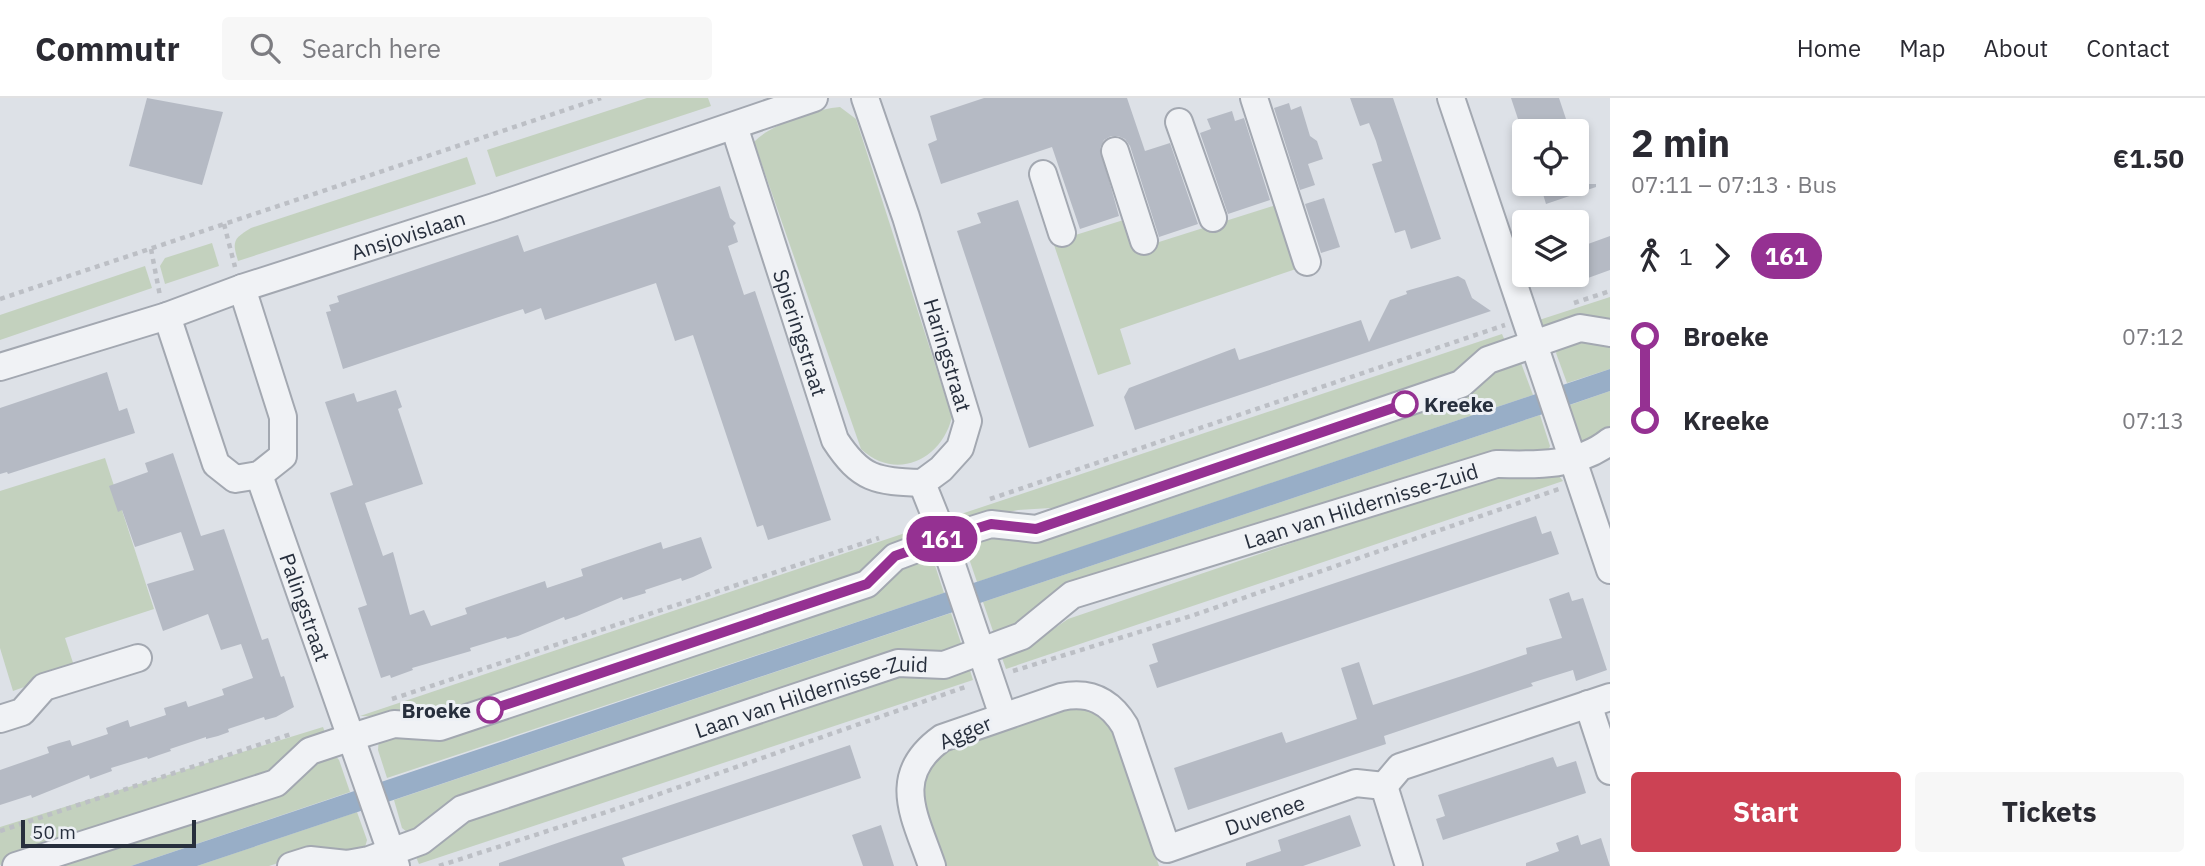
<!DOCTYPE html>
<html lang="en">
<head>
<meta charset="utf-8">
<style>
	:root { --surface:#fff; --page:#f7f7f7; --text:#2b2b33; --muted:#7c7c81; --line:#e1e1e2; --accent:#cc4254 }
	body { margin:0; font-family:"IBM Plex Sans",sans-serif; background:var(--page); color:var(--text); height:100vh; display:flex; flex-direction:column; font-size:26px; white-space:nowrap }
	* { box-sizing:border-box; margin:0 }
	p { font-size:23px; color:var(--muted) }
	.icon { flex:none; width:38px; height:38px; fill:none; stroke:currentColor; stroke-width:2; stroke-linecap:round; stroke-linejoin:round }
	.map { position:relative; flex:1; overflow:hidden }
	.panel { display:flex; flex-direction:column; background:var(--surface); width:595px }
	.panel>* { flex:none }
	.badge { padding:0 14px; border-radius:23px; font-size:24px; line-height:46px }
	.controls { position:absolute; left:1512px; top:21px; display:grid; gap:14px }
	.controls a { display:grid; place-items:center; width:77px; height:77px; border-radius:7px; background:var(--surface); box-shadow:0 4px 10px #0003; font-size:35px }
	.scale { position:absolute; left:21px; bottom:18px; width:175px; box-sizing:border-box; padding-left:7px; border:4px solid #272f3d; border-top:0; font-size:19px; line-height:24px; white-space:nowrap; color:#272f3d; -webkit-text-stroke:5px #edf0f5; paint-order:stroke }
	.map>.badge { position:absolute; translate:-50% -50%; box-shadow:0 0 0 4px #fff }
	.legs { display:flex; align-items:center; gap:10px; height:77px; padding:0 21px; font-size:23px }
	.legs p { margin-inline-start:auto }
	.headline { display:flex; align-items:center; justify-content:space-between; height:119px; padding:0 21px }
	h1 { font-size:38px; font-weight:800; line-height:52px }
	.cta { display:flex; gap:14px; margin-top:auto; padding:14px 21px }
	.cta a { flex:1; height:80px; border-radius:7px; background:var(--accent); color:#fff; font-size:28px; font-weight:800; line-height:80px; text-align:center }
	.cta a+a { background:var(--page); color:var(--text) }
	ul { padding:0 21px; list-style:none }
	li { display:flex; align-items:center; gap:24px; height:84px; font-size:26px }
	li i { display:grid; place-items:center; width:10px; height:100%; margin:0 9px; background:currentColor }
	li i::after { content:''; width:18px; height:18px; margin:-9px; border:5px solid; border-radius:50%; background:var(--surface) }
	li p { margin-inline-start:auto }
	li:first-child i { background:linear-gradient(#0000 50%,currentColor 0) }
	li:last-child i { background:linear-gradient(currentColor 50%,#0000 0) }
	header { display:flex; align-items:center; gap:42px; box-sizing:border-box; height:98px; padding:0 35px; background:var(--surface); border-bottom:2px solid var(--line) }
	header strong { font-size:33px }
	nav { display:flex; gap:38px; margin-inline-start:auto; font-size:24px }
	.search { width:490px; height:63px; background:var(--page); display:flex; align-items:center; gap:18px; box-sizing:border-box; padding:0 24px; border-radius:7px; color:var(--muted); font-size:26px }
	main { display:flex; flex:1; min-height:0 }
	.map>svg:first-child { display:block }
	.green { fill:#c3d1be }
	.water { fill:#98aec7 }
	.building { fill:#b5bac4 }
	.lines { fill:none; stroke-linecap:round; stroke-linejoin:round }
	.minor-casing { stroke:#a3a8b1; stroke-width:30 }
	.path { stroke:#bcbfc5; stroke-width:4.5; stroke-dasharray:5 5; stroke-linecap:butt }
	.minor { stroke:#f0f2f5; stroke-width:26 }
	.line-1-casing { stroke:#fff; stroke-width:16 }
	.line-1 { stroke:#953192; stroke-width:10 }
	.stop-1-dot { fill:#fff; stroke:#953192; stroke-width:3.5 }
	.labels { text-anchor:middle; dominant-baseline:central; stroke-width:6; stroke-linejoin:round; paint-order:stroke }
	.street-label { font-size:21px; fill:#272f3d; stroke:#edf0f5 }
	.stop-label { font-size:21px; font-weight:bold; fill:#272f3d; stroke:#edf0f5; text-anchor:start }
</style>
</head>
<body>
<header>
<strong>Commutr</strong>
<div class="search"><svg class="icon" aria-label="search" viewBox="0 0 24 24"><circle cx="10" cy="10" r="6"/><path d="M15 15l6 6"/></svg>Search here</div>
<nav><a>Home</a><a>Map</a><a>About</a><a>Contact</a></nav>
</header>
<main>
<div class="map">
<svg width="1610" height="768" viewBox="0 0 1610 768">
	<rect width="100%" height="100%" fill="#dde1e7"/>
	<g class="green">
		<polygon points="647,0 708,0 711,8 496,79 487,52"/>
		<path d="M840,9L856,21L952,319C941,363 895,383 861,351L754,44C771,26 816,11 840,9Z"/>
		<path d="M467,59L476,86L238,163C232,143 233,141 251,130Z"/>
		<polygon points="1276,107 1296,171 1120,231 1131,266 1098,277 1053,144 1130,120 1140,150"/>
		<polygon points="212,145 219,168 165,186 160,168 165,160"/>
		<polygon points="145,168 152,190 0,242 0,217"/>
		<polygon points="1610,199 1610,224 1539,231 1536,223"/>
		<polygon points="1502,236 1506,245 1453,284 1067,409 1018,412 957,425 955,418"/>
		<polygon points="1578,238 1610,243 1610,271 1567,285 1556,255 1561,244"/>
		<polygon points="1507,262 1521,265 1533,297 977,484 963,443"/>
		<polygon points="1610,293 1610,331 1578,351 1564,309"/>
		<polygon points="1540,317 1550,348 1546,358 1026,524 994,536 983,504"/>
		<polygon points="105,360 154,511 65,540 75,571 13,593 0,550 0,393"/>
		<polygon points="1559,378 1563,383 1006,571 1002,560 1029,548 1068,521 1465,386 1491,380"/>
		<polygon points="923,429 925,436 855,480 467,610 419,620 360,618"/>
		<polygon points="931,455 944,495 387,680 378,652 379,640 880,490 906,467"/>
		<polygon points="951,515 962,548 412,738 402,730 394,702"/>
		<polygon points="969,569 973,582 419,766 416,759 466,722 906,575"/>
		<path d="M1085,604L1112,627L1159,768H945C930,729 905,693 935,656Z"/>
		<polygon points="323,629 327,640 263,679 0,767 0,729"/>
		<polygon points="333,655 339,662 350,694 131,768 55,768"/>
		<polygon points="357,714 367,742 364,753 306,756 269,768 197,768"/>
	</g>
	<polygon class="water" points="1610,271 1610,293 1540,317 197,768 131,768"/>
	<g class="building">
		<polygon points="147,0 223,14 202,87 129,68"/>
		<polygon points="984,0 1127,0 1145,53 1170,45 1198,126 1159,139 1130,48 1125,41 1118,38 1111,38 1104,42 1100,50 1119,118 1080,131 1052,49 941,86 928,46 937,42 930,18"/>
		<polygon points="1350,0 1393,0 1441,141 1411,151 1405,132 1395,135 1372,66 1382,63 1376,43 1369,25 1360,28"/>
		<polygon points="1511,0 1559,0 1570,33 1522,33"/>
		<polygon points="1289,5 1291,12 1301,8 1310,38 1317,43 1323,61 1308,66 1315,87 1300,92 1274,10"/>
		<polygon points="1232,13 1235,23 1244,20 1270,102 1228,116 1200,35 1211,31 1207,21"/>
		<polygon points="1540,86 1596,86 1596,89 1546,106"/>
		<polygon points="720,88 730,120 736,125 733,128 738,144 728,148 744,197 755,193 831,422 768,442 763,427 757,429 693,237 675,243 656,185 545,222 541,210 525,216 523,211 343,271 326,214 331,213 329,207 339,204 337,198 518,137 524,154"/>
		<polygon points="1324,100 1340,149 1321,155 1305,106"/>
		<polygon points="1018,102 1094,328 1029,350 957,133 981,125 977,115"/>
		<polygon points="1610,138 1610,172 1577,184 1577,150"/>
		<polygon points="1458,178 1465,182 1472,200 1491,213 1135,332 1124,299 1129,290 1235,250 1239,262 1361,222 1369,244 1390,202 1407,196 1406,193"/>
		<polygon points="107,274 119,313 127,310 135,335 8,376 7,374 0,376 0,310"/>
		<polygon points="396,292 402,309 398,311 423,386 365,405 383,458 393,454 410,517 424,512 431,528 467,516 465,510 545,483 547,490 583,478 581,471 661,444 663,451 701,439 712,470 693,479 682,483 681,480 645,492 646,495 623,502 622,499 577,518 565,522 564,519 518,538 507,541 506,539 470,550 471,553 412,570 413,572 391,580 390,577 381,580 358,510 367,507 330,395 353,387 325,304 354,295 357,304"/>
		<polygon points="173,355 201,438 224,431 262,542 268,540 281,579 284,578 294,609 276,619 265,622 264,619 228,631 229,634 218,638 206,641 206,639 170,651 171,653 159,657 148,661 147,659 111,670 112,673 90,681 89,677 32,700 31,697 0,707 0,672 49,655 47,649 59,645 70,642 72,648 108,636 106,630 128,622 130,629 166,617 164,610 174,607 186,603 188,609 224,597 222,591 253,580 241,546 221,552 208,516 163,533 147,486 194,472 181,434 135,449 122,412 118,414 109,388 148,374 145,365"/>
		<polygon points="1536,418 1542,436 1551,433 1559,456 1157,590 1149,567 1158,564 1152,546"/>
		<polygon points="1569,494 1572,503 1583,500 1607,572 1576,583 1573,572 1531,585 1533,588 1384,638 1386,646 1188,712 1174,670 1282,634 1286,645 1357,621 1341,570 1359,564 1373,607 1468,576 1527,556 1526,550 1562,540 1549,501"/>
		<polygon points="850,647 861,680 622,760 625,768 499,768 499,765 569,741"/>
		<polygon points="1553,659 1557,669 1576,663 1586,695 1443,742 1436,721 1445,718 1438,697"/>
		<polygon points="1350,717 1361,748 1303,768 1246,768 1246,765 1281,753 1278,742"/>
		<polygon points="881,727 894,768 863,768 852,737"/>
		<polygon points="1578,737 1581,747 1601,740 1610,768 1526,768 1526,765 1559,753 1556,745"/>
	</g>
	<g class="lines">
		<g class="minor-casing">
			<g id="minor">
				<path id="s1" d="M865,0L906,119L968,323L960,350L941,371L922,385L936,420L1003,618"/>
				<polyline points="1254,0 1307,164"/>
				<polyline points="1451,0 1610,472"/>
				<polyline points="1179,24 1213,120"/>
				<path id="s2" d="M734,28L835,342C861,382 876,383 922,385"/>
				<polyline points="1115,53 1144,143"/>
				<polyline points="1043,76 1062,135"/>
				<polyline points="167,218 216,366 235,381 259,377 283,358 283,319 242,190"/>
				<path id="s3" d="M0,269L167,218L242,190L494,109L814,0"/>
				<path id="s4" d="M259,377L396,768"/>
				<polyline points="1588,606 1610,673"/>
				<polyline points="0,621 22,614 44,589 138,560"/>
				<polyline points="1384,688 1409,768"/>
				<polyline points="16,768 276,685 310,653 352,639 394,626 440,629 867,486 895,459 943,441 991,426 1036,431 1461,286 1488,262 1580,230 1610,235"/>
				<path id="s5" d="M291,768L310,762L347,766L369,762L421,743L462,711L898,565L944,567L1022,538L1072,497L1496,366C1534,367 1578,369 1610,343"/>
				<path id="s6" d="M932,768C915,718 889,678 942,640L1061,599C1090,593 1110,603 1125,628L1167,751L1356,685L1384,688L1400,669L1610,599"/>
			</g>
		</g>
		<g class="path">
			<polyline points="224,126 235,169"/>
			<polyline points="151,151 160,198"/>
			<polyline points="0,201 601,0"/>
			<polyline points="1574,205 1610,193"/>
			<polyline points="990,401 1505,227"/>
			<polyline points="1013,573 1194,517 1559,391"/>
			<polyline points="392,601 879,440"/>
			<polyline points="0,733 291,636"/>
			<polyline points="439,768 622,709 968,588"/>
		</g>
		<use href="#minor" class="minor"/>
	</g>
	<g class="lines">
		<g class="line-1-casing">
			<polyline id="line-1" points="490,612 867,486 895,458 943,441 991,426 1036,431 1405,306"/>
		</g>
		<use href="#line-1" class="line-1"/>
	</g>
	<g class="stop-1-dot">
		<circle cx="1405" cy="306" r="12"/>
		<circle cx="490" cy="612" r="12"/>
	</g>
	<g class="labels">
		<g class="street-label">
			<text stroke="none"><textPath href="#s3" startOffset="429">Ansjovislaan</textPath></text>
			<text stroke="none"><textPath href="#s2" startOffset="217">Spieringstraat</textPath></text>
			<text stroke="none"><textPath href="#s1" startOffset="270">Haringstraat</textPath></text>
			<text stroke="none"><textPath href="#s5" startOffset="1143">Laan van Hildernisse-Zuid</textPath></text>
			<text stroke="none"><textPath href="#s4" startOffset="140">Palingstraat</textPath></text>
			<text stroke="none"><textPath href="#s5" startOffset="555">Laan van Hildernisse-Zuid</textPath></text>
			<text transform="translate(965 634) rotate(-23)">Agger</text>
			<text stroke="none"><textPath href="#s6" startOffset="578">Duvenee</textPath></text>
		</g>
		<g class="stop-label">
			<text x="1424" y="306">Kreeke</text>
			<text x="471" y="612" text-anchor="end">Broeke</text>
		</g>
	</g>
</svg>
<div class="controls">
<a><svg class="icon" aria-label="locate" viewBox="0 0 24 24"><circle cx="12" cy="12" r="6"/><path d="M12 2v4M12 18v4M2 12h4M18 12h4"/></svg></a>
<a><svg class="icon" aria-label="layers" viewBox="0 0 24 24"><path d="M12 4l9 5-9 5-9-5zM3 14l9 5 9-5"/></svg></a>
</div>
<div class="scale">50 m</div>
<b class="badge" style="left:942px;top:441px;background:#953192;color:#fff">161</b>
</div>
<section class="panel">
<div class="headline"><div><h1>2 min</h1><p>07:11 – 07:13 · Bus</p></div><b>€1.50</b></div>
<div class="legs"><svg class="icon" aria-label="walk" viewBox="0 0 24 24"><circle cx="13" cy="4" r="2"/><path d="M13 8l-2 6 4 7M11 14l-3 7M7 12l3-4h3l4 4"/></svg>1<svg class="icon" aria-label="forward" viewBox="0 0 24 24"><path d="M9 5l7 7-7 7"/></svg><b class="badge" style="background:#953192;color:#fff">161</b></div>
<ul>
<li><i style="color:#953192"></i><b>Broeke</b><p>07:12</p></li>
<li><i style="color:#953192"></i><b>Kreeke</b><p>07:13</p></li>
</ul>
<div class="cta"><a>Start</a><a>Tickets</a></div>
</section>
</main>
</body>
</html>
